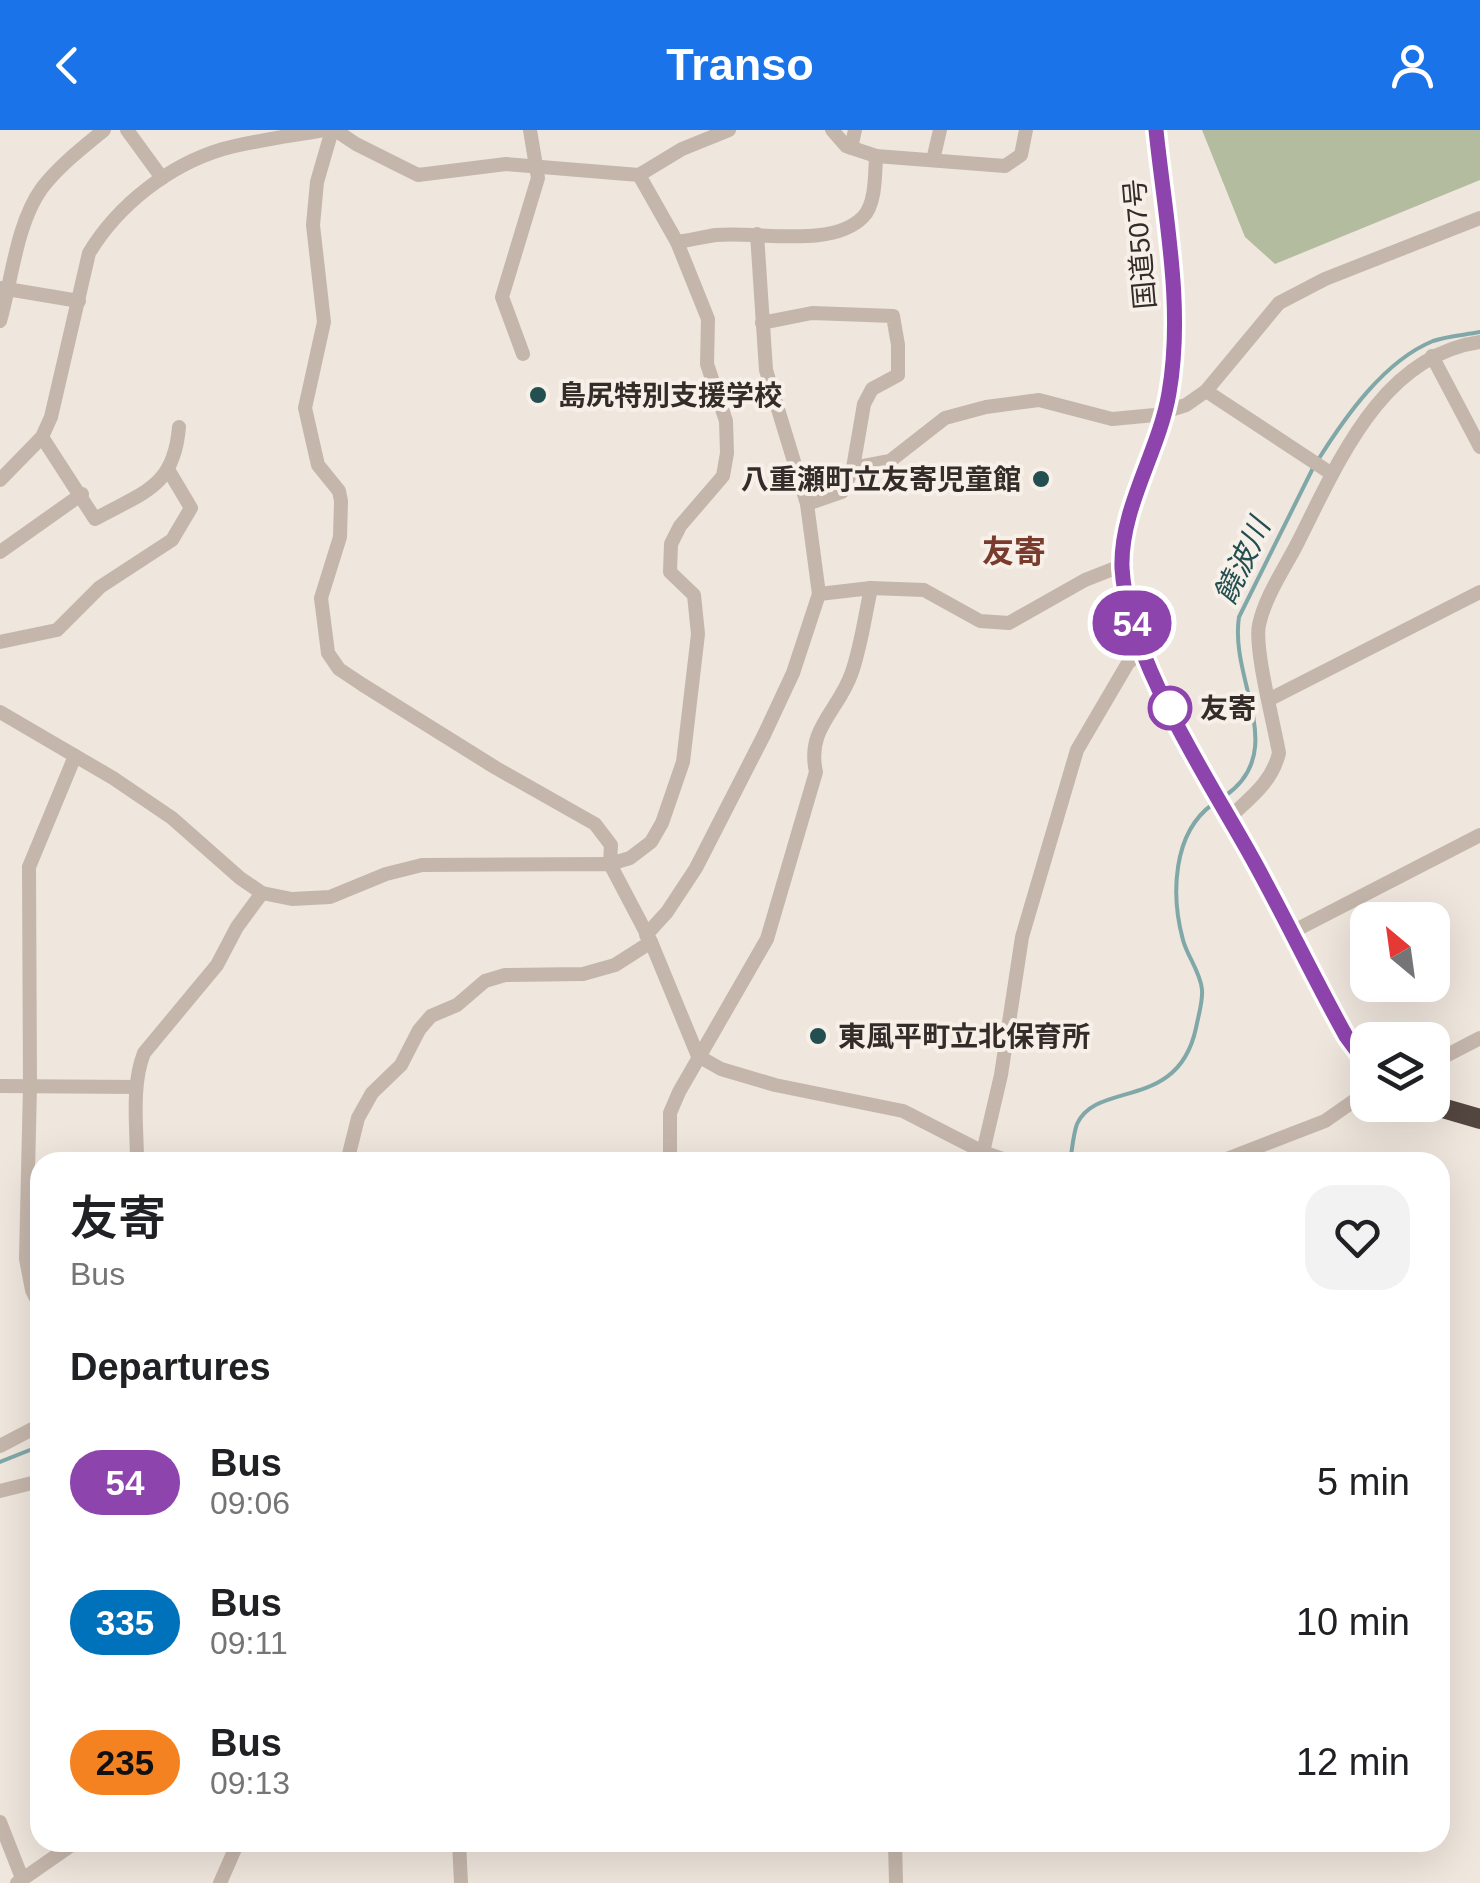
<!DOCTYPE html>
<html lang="en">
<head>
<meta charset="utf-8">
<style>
	:root { --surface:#fff; --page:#f2f2f2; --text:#202124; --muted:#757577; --accent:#1a73e8 }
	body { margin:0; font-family:Helvetica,"Noto Sans JP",sans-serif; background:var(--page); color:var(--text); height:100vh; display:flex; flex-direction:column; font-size:38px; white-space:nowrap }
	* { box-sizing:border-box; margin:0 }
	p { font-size:32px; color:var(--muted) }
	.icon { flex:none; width:55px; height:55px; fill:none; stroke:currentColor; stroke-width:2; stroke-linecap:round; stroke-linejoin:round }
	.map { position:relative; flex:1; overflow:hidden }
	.panel { position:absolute; left:30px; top:1022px; width:1420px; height:700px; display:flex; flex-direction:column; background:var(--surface); border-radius:30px; box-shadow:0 10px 40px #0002 }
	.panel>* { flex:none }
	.badge { padding:0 20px; border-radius:32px; font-size:35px; line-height:65px }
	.needle { width:65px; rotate:331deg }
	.controls { position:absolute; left:1350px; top:772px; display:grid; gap:20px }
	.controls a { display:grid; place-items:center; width:100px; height:100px; border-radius:20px; background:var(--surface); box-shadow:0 10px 40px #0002; font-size:50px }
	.map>.badge { position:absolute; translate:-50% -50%; box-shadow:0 0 0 5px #fff }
	h2 { padding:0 40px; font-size:38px; line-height:90px }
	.round { display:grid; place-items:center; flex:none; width:105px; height:105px; border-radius:30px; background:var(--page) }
	.overview { display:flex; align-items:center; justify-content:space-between; height:170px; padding:0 40px }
	h1 { font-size:48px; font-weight:600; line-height:75px }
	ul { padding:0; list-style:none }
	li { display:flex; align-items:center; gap:30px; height:140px; padding:0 40px }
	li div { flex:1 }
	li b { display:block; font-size:38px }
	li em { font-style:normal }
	li .badge { min-width:110px; font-weight:700; text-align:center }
	header { display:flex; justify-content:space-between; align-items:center; height:130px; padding:0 40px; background:var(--accent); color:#fff; font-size:45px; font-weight:600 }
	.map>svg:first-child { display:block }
	.green { fill:#b4bc9f }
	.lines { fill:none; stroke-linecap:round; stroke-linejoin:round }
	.stream { stroke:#80a8a8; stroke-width:4 }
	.minor { stroke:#c5b6ab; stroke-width:14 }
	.highway { stroke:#544641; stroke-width:20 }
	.line-casing { stroke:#fff; stroke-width:22 }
	.line { stroke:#8e44ad; stroke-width:15 }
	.poi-dot { fill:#244f50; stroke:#f7f0e9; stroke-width:4 }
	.stop-dot { fill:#fff; stroke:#8e44ad; stroke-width:5 }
	.labels { text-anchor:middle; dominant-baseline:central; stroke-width:8; stroke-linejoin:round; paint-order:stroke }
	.street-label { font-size:28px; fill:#342c29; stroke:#f7f0e9 }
	.poi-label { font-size:28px; font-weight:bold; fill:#342c29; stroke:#f7f0e9; text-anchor:start }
	.stop-label { font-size:28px; font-weight:bold; fill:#342c29; stroke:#f7f0e9; text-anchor:start }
	.water-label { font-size:30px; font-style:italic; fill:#244f50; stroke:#f7f0e9 }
	.quarter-label { font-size:32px; font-weight:bold; fill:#783b2d; stroke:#f7f0e9 }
</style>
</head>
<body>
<header><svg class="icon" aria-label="back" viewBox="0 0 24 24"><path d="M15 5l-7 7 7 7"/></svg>Transo<svg class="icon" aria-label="person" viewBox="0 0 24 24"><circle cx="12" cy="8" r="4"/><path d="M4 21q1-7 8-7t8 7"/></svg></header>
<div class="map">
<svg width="1480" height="1753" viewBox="0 0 1480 1753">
	<rect width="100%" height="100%" fill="#efe6dd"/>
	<polygon class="green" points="1202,0 1480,0 1480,50 1275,134 1245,107"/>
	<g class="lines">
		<g class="stream">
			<path d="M1318,330C1345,287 1384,231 1433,211C1447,206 1465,205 1480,202"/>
			<path d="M1225,666C1290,621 1229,550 1239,487L1313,338"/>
			<path d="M1070,1032C1072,1021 1073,1005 1077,994C1097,950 1178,982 1196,898C1198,887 1203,872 1202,860C1201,843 1187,826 1183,810C1171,766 1172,703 1213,674"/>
			<polyline points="0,1332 40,1316"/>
		</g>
		<g class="minor">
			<polyline points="127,0 162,48"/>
			<polyline points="332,0 317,52 313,95 324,192 305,278 318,335 339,361 341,371 340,407 321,468 328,523 339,539 363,555 496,638 595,694 611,715 610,734 630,728 651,712 662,693 683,632 698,504 694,465 670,442 671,414 680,396 723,346 727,323 726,291 707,234 708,189 677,112 639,45"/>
			<polyline points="335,0 356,14 418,45 506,34 639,45 682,19 729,0"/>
			<polyline points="832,0 846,16 876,26 1005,36 1021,25 1026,0"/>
			<polyline points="851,18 855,0"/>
			<polyline points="933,30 940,0"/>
			<path d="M677,112C690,110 703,107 716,105C758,101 832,119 863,87C876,74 875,44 876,26"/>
			<polyline points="1,158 79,171"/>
			<path d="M0,191C12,150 16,94 42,58C59,36 82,18 104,0"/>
			<polyline points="762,193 812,183 893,186 898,215 898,245 872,259 864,274 853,338 842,362 807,374"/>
			<polyline points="523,224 502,167 538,48 530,0"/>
			<polyline points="1432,226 1480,317"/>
			<polyline points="1206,261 1332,344"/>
			<path d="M42,307L95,389C143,362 174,358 179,297"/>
			<polyline points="853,338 890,331 945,288 986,277 1039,270 1112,289 1155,285 1186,275 1206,261 1279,173 1325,149 1480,88"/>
			<path d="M0,350L42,307L51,287L89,123C118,75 169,35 223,19C256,10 291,6 324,0"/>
			<polyline points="0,422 82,364"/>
			<polyline points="819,464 871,458 924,460 980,491 1009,493 1085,450 1113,439 1122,439"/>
			<polyline points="0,512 57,500 100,457 172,410 191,378 169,341"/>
			<polyline points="1270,569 1480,462"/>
			<polyline points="0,582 113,648 172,688 240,748 262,763 292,769 330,767 386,744 422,735 610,734 651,812 698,926 721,939 775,955 903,981 983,1022 1012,1032"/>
			<path d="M1230,687C1251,667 1272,652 1279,623C1274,594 1254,518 1259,495C1265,466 1285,438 1298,412C1338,333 1381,226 1480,212"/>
			<polyline points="1290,803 1480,705"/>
			<polyline points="646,805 667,782 696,738 764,605 793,543 819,464 807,374 766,240 757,104"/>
			<polyline points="1432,933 1480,908"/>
			<polyline points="0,956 136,957"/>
			<polyline points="983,1022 1001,945 1022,807 1077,620 1128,533 1142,520"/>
			<path d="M137,1032C137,997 131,956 144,923L217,835L237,797L262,763"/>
			<polyline points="347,1032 358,988 372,963 401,935 419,900 431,886 457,875 485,851 505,845 583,844 615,835 651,812"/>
			<path d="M670,1032V983L679,962L767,809L816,642C806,598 839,581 852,542C861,516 865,486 871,458"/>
			<polyline points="1219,1032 1325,991 1368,961"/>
			<polyline points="40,1176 32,1160 26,1129 30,956 29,737 75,626"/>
			<polyline points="0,1316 40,1295"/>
			<polyline points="0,1361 40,1351"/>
			<polyline points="0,1692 22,1748"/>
			<polyline points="459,1712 461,1753"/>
			<polyline points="895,1712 896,1753"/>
			<polyline points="17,1753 76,1712"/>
			<polyline points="220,1753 238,1712"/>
		</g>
		<g class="highway">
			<path d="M1156,0C1165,86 1184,177 1169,263C1159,322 1120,378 1122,438C1126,526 1208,647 1251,726C1283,785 1313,847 1346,906L1368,936"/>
			<polyline points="1432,975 1480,989"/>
		</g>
	</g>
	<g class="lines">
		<g class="line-casing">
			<path id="line" d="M1156,0C1165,87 1184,177 1169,263C1159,322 1120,378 1122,438C1127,527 1207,647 1251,726C1284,785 1313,847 1346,906L1368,936"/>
		</g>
		<use href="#line" class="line"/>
	</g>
	<g class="poi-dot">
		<circle cx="538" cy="265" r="10"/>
		<circle cx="1041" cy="349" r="10"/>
		<circle cx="818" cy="906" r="10"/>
	</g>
	<circle class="stop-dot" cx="1170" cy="578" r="20"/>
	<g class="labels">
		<g class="street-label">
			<text transform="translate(1140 114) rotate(-95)">国道507号</text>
		</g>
		<g class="poi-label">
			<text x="558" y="265">島尻特別支援学校</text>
			<text x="1021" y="349" text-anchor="end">八重瀬町立友寄児童館</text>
			<text x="838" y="906">東風平町立北保育所</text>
		</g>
		<g class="stop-label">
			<text x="1200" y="578">友寄</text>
		</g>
		<g class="water-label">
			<text transform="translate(1242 431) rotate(-65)">饒波川</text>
		</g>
		<g class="quarter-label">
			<text x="1014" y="422">友寄</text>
		</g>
	</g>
</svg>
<div class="controls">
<a><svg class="needle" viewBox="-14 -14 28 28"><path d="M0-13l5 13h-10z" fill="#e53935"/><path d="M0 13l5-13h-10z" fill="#757577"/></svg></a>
<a><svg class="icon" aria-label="layers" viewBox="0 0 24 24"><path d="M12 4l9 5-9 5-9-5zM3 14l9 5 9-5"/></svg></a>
</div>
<b class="badge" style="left:1132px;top:493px;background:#8e44ad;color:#fff">54</b>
<section class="panel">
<div class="overview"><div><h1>友寄</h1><p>Bus</p></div><a class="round"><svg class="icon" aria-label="heart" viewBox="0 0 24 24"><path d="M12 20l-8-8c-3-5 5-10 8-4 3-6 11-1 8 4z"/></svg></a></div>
<h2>Departures</h2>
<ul>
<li><span class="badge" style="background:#8e44ad;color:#fff">54</span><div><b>Bus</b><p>09:06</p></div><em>5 min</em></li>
<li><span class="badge" style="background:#0072bc;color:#fff">335</span><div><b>Bus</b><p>09:11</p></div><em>10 min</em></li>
<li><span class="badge" style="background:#f58220;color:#111">235</span><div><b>Bus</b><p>09:13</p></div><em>12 min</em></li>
</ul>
</section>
</div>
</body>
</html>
